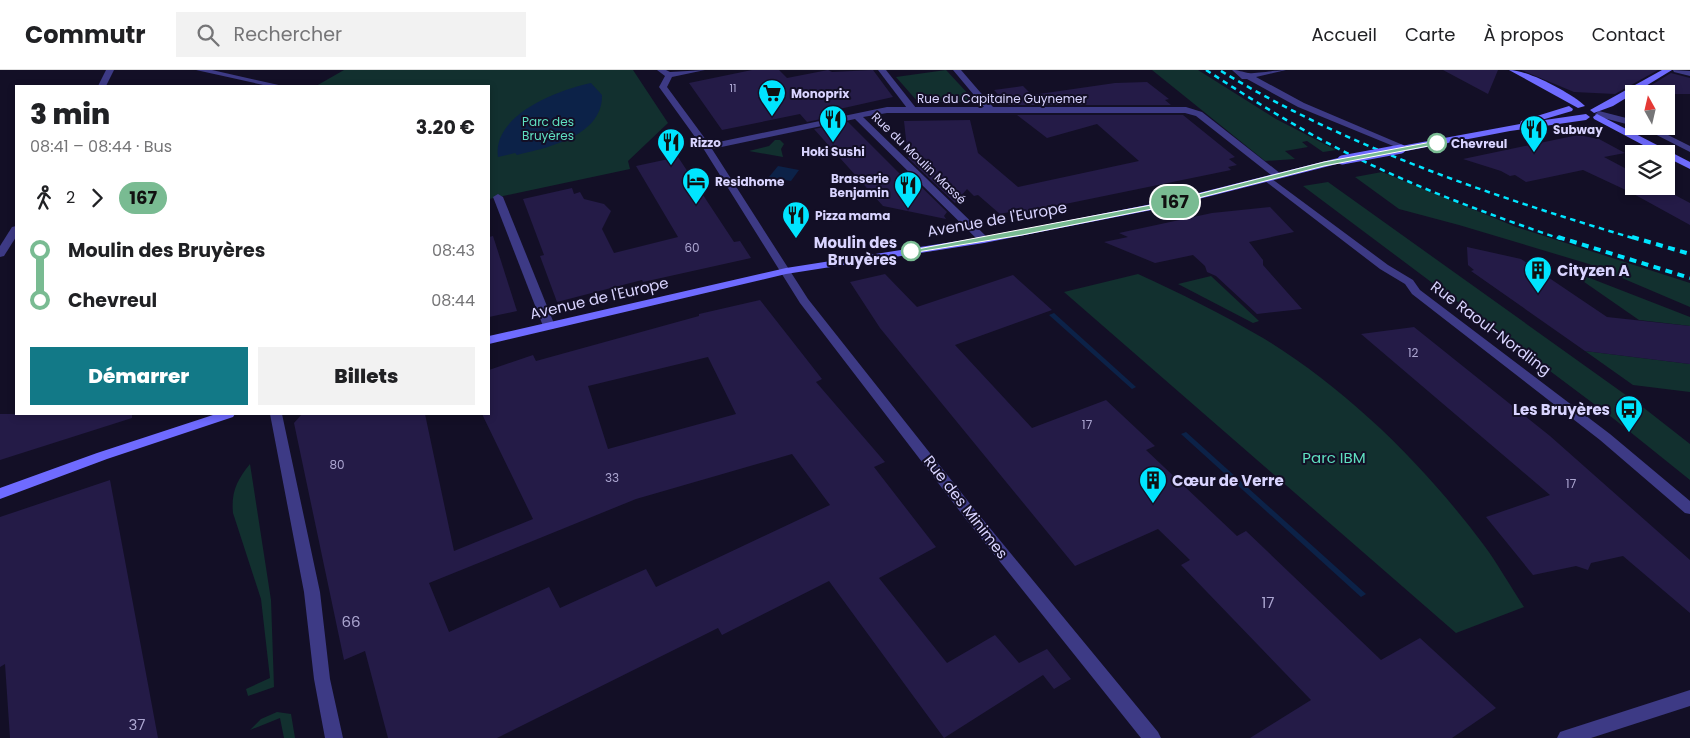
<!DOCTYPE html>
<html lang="fr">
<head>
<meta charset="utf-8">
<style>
	:root { --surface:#fff; --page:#f2f2f2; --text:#202124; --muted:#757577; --line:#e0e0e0; --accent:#127987 }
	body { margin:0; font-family:Poppins,sans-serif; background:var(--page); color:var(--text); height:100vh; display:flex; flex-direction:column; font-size:19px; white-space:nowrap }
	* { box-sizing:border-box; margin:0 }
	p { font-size:16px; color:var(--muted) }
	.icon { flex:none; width:28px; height:28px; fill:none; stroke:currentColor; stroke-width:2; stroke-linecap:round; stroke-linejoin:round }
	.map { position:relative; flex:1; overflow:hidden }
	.panel { position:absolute; left:15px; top:15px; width:475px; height:330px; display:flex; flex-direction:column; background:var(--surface); border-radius:0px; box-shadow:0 2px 8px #0003 }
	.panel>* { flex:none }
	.badge { padding:0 10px; border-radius:16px; font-size:18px; line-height:32px }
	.needle { width:32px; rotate:352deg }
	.tools { position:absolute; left:1625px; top:15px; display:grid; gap:10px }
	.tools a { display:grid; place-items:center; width:50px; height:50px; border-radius:0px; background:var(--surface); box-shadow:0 2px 8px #0003; font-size:25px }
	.map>.badge { position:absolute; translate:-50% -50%; box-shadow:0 0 0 2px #fff }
	.legs { display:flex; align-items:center; gap:8px; height:55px; padding:0 15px; font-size:16px }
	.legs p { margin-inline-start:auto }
	.summary { display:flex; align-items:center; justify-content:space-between; height:85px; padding:0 15px }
	h1 { font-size:28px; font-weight:800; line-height:38px }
	.primary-button { display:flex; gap:10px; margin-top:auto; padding:10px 15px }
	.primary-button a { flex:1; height:58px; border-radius:0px; background:var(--accent); color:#fff; font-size:20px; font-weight:800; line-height:58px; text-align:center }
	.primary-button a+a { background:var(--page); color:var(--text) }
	ul { padding:0 15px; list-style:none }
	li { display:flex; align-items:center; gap:18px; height:50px; font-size:19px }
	li i { display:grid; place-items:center; width:8px; height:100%; margin:0 6px; background:currentColor }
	li i::after { content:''; width:12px; height:12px; margin:-6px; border:4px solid; border-radius:50%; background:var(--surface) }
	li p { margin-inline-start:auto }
	li:first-child i { background:linear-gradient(#0000 50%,currentColor 0) }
	li:last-child i { background:linear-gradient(currentColor 50%,#0000 0) }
	header { display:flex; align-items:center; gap:30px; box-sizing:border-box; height:70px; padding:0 25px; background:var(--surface); border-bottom:1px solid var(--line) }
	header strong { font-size:24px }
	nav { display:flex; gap:28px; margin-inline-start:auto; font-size:18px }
	.search { width:350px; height:45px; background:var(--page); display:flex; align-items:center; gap:12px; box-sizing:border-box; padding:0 18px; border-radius:0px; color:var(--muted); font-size:19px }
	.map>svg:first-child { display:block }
	.green { fill:#12302f }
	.water { fill:#0c2248 }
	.building { fill:#241b47; fill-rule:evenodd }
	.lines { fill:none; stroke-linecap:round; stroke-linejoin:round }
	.pedestrian { fill:#3d3a85; fill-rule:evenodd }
	.minor { fill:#3d3a85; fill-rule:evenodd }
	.tertiary { fill:#3d3a85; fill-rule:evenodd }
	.secondary { fill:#6f6bff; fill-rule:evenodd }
	.rail-far1 { stroke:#00e5ff; stroke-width:2.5; stroke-dasharray:5.5 4.5; stroke-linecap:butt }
	.rail { stroke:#00e5ff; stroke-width:4; stroke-dasharray:7 5.5; stroke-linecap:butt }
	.secondary-bridge { stroke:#6f6bff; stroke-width:9 }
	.line-1 { fill:#79bb92; stroke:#fff }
	.stop-1-dot { fill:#fff; stroke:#79bb92; stroke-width:2.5 }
	.labels { text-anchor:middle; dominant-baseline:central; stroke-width:4; stroke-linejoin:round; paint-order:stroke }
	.far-number-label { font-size:11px; fill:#aca6d1 }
	.far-poi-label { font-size:12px; font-weight:bold; fill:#d9d4ff; stroke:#130f26; text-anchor:start }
	.far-street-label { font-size:12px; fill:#d9d4ff; stroke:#130f26 }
	.far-park-label { font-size:12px; fill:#5fe0c0; stroke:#130f26 }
	.far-stop-label { font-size:12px; font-weight:bold; fill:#d9d4ff; stroke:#130f26; text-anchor:start }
	.number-label { font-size:12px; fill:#aca6d1 }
	.street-label { font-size:15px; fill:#d9d4ff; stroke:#130f26 }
	.stop-label { font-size:15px; font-weight:bold; fill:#d9d4ff; stroke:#130f26; text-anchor:end }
	.poi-label { font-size:15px; font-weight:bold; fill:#d9d4ff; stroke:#130f26; text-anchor:start }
	.park-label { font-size:15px; fill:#5fe0c0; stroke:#130f26 }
	.near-number-label { font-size:15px; fill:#aca6d1 }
</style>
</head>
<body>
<header>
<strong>Commutr</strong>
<div class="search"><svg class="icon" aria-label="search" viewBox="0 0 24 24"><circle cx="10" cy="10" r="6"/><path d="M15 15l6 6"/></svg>Rechercher</div>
<nav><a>Accueil</a><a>Carte</a><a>À propos</a><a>Contact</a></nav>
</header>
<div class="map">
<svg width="1690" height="668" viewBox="0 0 1690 668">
	<rect width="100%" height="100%" fill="#130f26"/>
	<g class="green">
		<polygon points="344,0 633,0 668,53 628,91 630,99 489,129 489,16 316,16"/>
		<polygon points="946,0 972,28 965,32 918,32 896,7"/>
		<polygon points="1152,0 1198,0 1276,49 1336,80 1323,82 1307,71 1302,72 1308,77 1285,81 1295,89 1265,91"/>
		<polygon points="775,70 780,70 784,74 781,79 783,87 749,81 769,76"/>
		<polygon points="1382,102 1516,157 1690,213 1690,237 1589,194 1459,155 1399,139 1355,107"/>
		<polygon points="1328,112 1644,338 1690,374 1690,410 1614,349 1303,116"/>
		<polygon points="1564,198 1690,247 1690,256 1639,250"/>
		<path d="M1138,204C1180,223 1222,244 1263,268C1348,320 1423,394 1483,474C1498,494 1510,516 1524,537L1456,563L1064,222Z"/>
		<polygon points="1211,206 1259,251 1253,253 1178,214"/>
		<polygon points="1585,281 1690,294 1690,322 1633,315"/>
		<path d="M250,394L271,530L274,617L248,626L246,619L270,608L261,529L233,443C231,422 237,410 250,394Z"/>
		<polygon points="277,642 291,644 295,668 284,668 280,648 250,660 261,649"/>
	</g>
	<g class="water">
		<path d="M591,13L602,25C603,66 547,78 517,85L515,83L498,87C492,45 558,20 591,13Z"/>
		<polygon points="778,96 799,100 791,111 769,107"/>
		<polygon points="1054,243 1136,317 1132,319 1049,245"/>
		<polygon points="1186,362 1366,524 1361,527 1181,364"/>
	</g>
	<g class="building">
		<polygon points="752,0 779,0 787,8 828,0 832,2 873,0 893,27 835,40 840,45 807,52 800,44 722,60 689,13"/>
		<polygon points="1443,0 1498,0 1488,24"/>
		<polygon points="1521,0 1658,0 1615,24 1574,22"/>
		<polygon points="1671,3 1690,8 1690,24 1637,24"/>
		<polygon points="1147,12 1169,29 1165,30 1171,35 1008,35 994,20 1023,16 1032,25 1115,13"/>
		<polygon points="1017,45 1183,45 1235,87 1229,89 1237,95 1228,97 1231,100 1070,133 1021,143 1019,140 1000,144 978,125 974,126 967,119 955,133 908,88 904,51 970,50 978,83 1018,117 1139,91 1097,54 1047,68"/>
		<polygon points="848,52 910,114 909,105 947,142 944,146 946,149 883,136 814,59"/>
		<polygon points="1578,65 1599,69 1625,83 1604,87 1634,103 1634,116 1658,116 1690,133 1690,155 1630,122 1583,100 1526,112 1515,105 1510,106 1501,101 1463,89"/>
		<polygon points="678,87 734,172 740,171 751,188 643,212 642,210 557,232 540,186 544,185 523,129 572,118 574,124 580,122 584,129 604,134 611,141 602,159 614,183 678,167 636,96"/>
		<polygon points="1270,137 1294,162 1249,172 1263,190 1263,195 1302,239 1257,244 1216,206 1207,202 1205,196 1193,185 1155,193 1104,172 1128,167 1119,163 1212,143"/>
		<polygon points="493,166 517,241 489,247 489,167"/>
		<polygon points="1467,177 1521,189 1607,247 1690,256 1690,294 1585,281 1471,201 1474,200 1468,195"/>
		<polygon points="885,204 917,237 1013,205 1052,240 955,275 1032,358 1106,330 1155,376 1146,380 1237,466 1246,461 1381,590 1420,568 1496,638 1452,668 1250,668 1311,630 1181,495 1190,490 1158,459 1075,496 880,258 850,212"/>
		<path d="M760,230L822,309L816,312L885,392L874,397L936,477L879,508L947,593L995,565L1019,593L1047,579L1071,609L1054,619L1043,605L944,668L829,511L722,565L718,558L497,668H388L365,581L344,590L294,353L302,344H425L454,481L533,449L482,344H489V300L533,285L536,291L699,246V244ZM708,287L736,344L608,379L588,316ZM792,384L830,435L656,517L646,499L560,538L549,517L449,562L429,513L636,429Z"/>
		<polygon points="1414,257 1550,366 1690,490 1690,543 1623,486 1591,493 1588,500 1576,496 1533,505 1486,447 1550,425 1361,264"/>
		<polygon points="0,344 132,344 132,348 0,390"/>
		<polygon points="110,410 158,668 10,668 5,594 0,597 0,447"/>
	</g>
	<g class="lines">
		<g class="pedestrian">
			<polygon points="196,0 212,0 283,16 268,16"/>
			<polygon points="878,0 886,0 916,38 916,42 910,42"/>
		</g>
		<g class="minor">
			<polygon points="106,0 114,0 106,16 98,16"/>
			<polygon points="657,0 666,0 670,2 705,0 672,7 667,17 709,74 887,37 984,37 953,0 961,0 993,37 1186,37 1202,42 1281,104 1281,108 1275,108 1196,46 1185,43 887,43 863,47 988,168 989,170 984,173 980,172 855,49 712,79 808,229 975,440 1158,662 1161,668 1141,668 965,448 800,233 703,78 659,17 665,6"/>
			<path d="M1232,0C1239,0 1242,2 1248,3C1252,4 1278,0 1286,0L1256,7L1304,33L1410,78L1403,80L1298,37L1247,9H1242Z"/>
			<polygon points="1673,0 1690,1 1690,6 1674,2"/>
			<polygon points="1599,41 1634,50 1634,56 1596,46 1595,44"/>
			<polygon points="1639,56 1650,56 1690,76 1690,82"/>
			<polygon points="498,124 503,127 555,256 553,259 545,259 543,256 493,127"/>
			<polygon points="16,156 16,167 4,186 0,187 0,176 12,157"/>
			<polygon points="270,344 282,344 320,522 330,609 343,668 325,668 314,609 304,522"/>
			<polygon points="1690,620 1690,636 1591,668 1557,668 1560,662 1566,660"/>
		</g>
		<polygon class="tertiary" points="1268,106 1388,195 1413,210 1420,220 1610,364 1690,431 1690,444 1685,443 1600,370 1412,224 1405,214 1380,199 1265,111 1263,109"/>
		<g class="secondary">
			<path d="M1509,0C1528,0 1571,23 1585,36L1578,38Z"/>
			<polygon points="1662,0 1672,0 1613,36 1594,43 1590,40"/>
			<polygon points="1569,36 1573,39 1572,41 1538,51 1586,44 1590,47 1586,50 1510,61 1401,82 1397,79 1401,76 1520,54 1521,51"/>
			<polygon points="1597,44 1690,92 1690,99 1666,87 1666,84 1660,84 1594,49 1593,47"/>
			<polygon points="1342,87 1345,88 1345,92 1167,137 984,173 786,204 489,274 489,266 786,198 984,167 1167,131"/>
			<polygon points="216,344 235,344 233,347 107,389 0,429 0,418 97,383"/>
		</g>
		<g class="rail-far1">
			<path d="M1206,0C1254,31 1302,61 1353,86C1420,119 1490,145 1561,169"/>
			<path d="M1221,1C1348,78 1495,127 1636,169"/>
		</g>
		<g class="rail">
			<polyline points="1558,167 1690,208"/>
			<polyline points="1632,167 1690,184"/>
		</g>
		<polyline class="secondary-bridge" points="1342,90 1401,79"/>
	</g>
	<polygon class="line-1" points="1437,71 1439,74 1324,96 1167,136 1022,165 911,183 907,181 1167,132 1324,92"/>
	<defs>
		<g id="supermarket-pin" transform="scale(1.4375)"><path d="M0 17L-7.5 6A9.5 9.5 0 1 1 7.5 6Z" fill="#00e5ff" stroke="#130f26"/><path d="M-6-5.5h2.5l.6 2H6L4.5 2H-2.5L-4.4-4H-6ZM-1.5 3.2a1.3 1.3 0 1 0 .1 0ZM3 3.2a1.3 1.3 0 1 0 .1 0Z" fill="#111"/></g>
		<g id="restaurant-pin" transform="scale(1.4375)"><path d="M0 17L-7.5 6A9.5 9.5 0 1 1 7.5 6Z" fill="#00e5ff" stroke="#130f26"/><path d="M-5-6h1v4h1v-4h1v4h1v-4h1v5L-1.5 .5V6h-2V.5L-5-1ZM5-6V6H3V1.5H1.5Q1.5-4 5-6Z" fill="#111"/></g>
		<g id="hotel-pin" transform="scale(1.4375)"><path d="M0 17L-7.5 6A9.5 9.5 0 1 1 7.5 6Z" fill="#00e5ff" stroke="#130f26"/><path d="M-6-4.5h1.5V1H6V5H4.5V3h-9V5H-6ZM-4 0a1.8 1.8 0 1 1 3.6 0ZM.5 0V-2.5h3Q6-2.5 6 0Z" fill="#111"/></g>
		<g id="building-pin" transform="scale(1.4375)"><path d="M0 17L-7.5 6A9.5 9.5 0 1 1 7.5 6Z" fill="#00e5ff" stroke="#130f26"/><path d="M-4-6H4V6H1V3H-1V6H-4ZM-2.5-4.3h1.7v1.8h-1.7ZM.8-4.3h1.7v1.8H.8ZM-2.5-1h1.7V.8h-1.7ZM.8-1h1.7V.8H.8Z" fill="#111"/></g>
		<g id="bus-pin" transform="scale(1.4375)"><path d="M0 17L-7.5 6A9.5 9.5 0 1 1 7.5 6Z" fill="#00e5ff" stroke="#130f26"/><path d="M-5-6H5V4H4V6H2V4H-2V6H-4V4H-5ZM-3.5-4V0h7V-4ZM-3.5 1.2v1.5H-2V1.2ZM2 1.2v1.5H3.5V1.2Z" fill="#111"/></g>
	</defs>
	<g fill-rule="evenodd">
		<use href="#supermarket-pin" x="772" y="23"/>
		<use href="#restaurant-pin" x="833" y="49"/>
		<use href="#restaurant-pin" x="1534" y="59"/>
		<use href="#restaurant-pin" x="671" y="72"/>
		<use href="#hotel-pin" x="696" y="111"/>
		<use href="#restaurant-pin" x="908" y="115"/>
		<use href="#restaurant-pin" x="796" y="145"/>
		<use href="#building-pin" x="1538" y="200"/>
		<use href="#bus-pin" x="1629" y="339"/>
		<use href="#building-pin" x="1153" y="410"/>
	</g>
	<g class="stop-1-dot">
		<circle cx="1437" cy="73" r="9"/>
		<circle cx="911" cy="181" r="9"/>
	</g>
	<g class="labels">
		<g class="far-number-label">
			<text x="733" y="18">11</text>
		</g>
		<g class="far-poi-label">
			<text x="791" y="23">Monoprix</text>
			<text x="1553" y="59">Subway</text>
			<text x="690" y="72">Rizzo</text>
			<text x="833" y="81" text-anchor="middle">Hoki Sushi</text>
			<text x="889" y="108" text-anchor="end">Brasserie<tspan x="889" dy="14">Benjamin</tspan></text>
			<text x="715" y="111">Residhome</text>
			<text x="815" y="145">Pizza mama</text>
		</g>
		<g class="far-street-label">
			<text x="1002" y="28">Rue du Capitaine Guynemer</text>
			<text transform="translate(919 88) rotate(44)">Rue du Moulin Massé</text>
		</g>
		<g class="far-park-label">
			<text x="548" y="51">Parc des<tspan x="548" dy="14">Bruyères</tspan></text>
		</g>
		<g class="far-stop-label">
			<text x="1451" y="73">Chevreul</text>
		</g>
		<g class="number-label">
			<text x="692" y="177">60</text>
			<text x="1413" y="282">12</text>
			<text x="1087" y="354">17</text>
			<text x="337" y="394">80</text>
			<text x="612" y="407">33</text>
			<text x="1571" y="413">17</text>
		</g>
		<g class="street-label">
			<text transform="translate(997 149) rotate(-10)">Avenue de l'Europe</text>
			<text transform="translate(599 228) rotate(-13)">Avenue de l'Europe</text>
			<text transform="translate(1491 258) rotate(37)">Rue Raoul-Nordling</text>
			<text transform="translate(966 437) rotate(52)">Rue des Minimes</text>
		</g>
		<g class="stop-label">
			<text x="897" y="172">Moulin des<tspan x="897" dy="17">Bruyères</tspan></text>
		</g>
		<g class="poi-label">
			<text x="1557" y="200">Cityzen A</text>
			<text x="1610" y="339" text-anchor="end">Les Bruyères</text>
			<text x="1172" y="410">Cœur de Verre</text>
		</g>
		<g class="park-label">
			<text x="1334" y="387">Parc IBM</text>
		</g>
		<g class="near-number-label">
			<text x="1268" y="532">17</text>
			<text x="351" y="551">66</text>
			<text x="137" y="654">37</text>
		</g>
	</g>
</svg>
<div class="tools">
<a><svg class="needle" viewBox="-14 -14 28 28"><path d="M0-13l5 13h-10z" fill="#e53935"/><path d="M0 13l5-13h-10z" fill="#757577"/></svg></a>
<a><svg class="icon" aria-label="layers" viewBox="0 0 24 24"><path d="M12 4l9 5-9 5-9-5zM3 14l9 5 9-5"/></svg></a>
</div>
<b class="badge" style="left:1175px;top:132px;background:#79bb92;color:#111">167</b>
<section class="panel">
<div class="summary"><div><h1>3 min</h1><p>08:41 – 08:44 · Bus</p></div><b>3.20 €</b></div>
<div class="legs"><svg class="icon" aria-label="walk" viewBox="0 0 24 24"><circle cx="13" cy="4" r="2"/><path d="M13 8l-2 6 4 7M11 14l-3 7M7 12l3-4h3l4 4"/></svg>2<svg class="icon" aria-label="forward" viewBox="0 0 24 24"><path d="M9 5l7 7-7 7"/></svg><b class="badge" style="background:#79bb92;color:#111">167</b></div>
<ul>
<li><i style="color:#79bb92"></i><b>Moulin des Bruyères</b><p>08:43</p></li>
<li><i style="color:#79bb92"></i><b>Chevreul</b><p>08:44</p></li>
</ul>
<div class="primary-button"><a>Démarrer</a><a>Billets</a></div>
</section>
</div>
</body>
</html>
